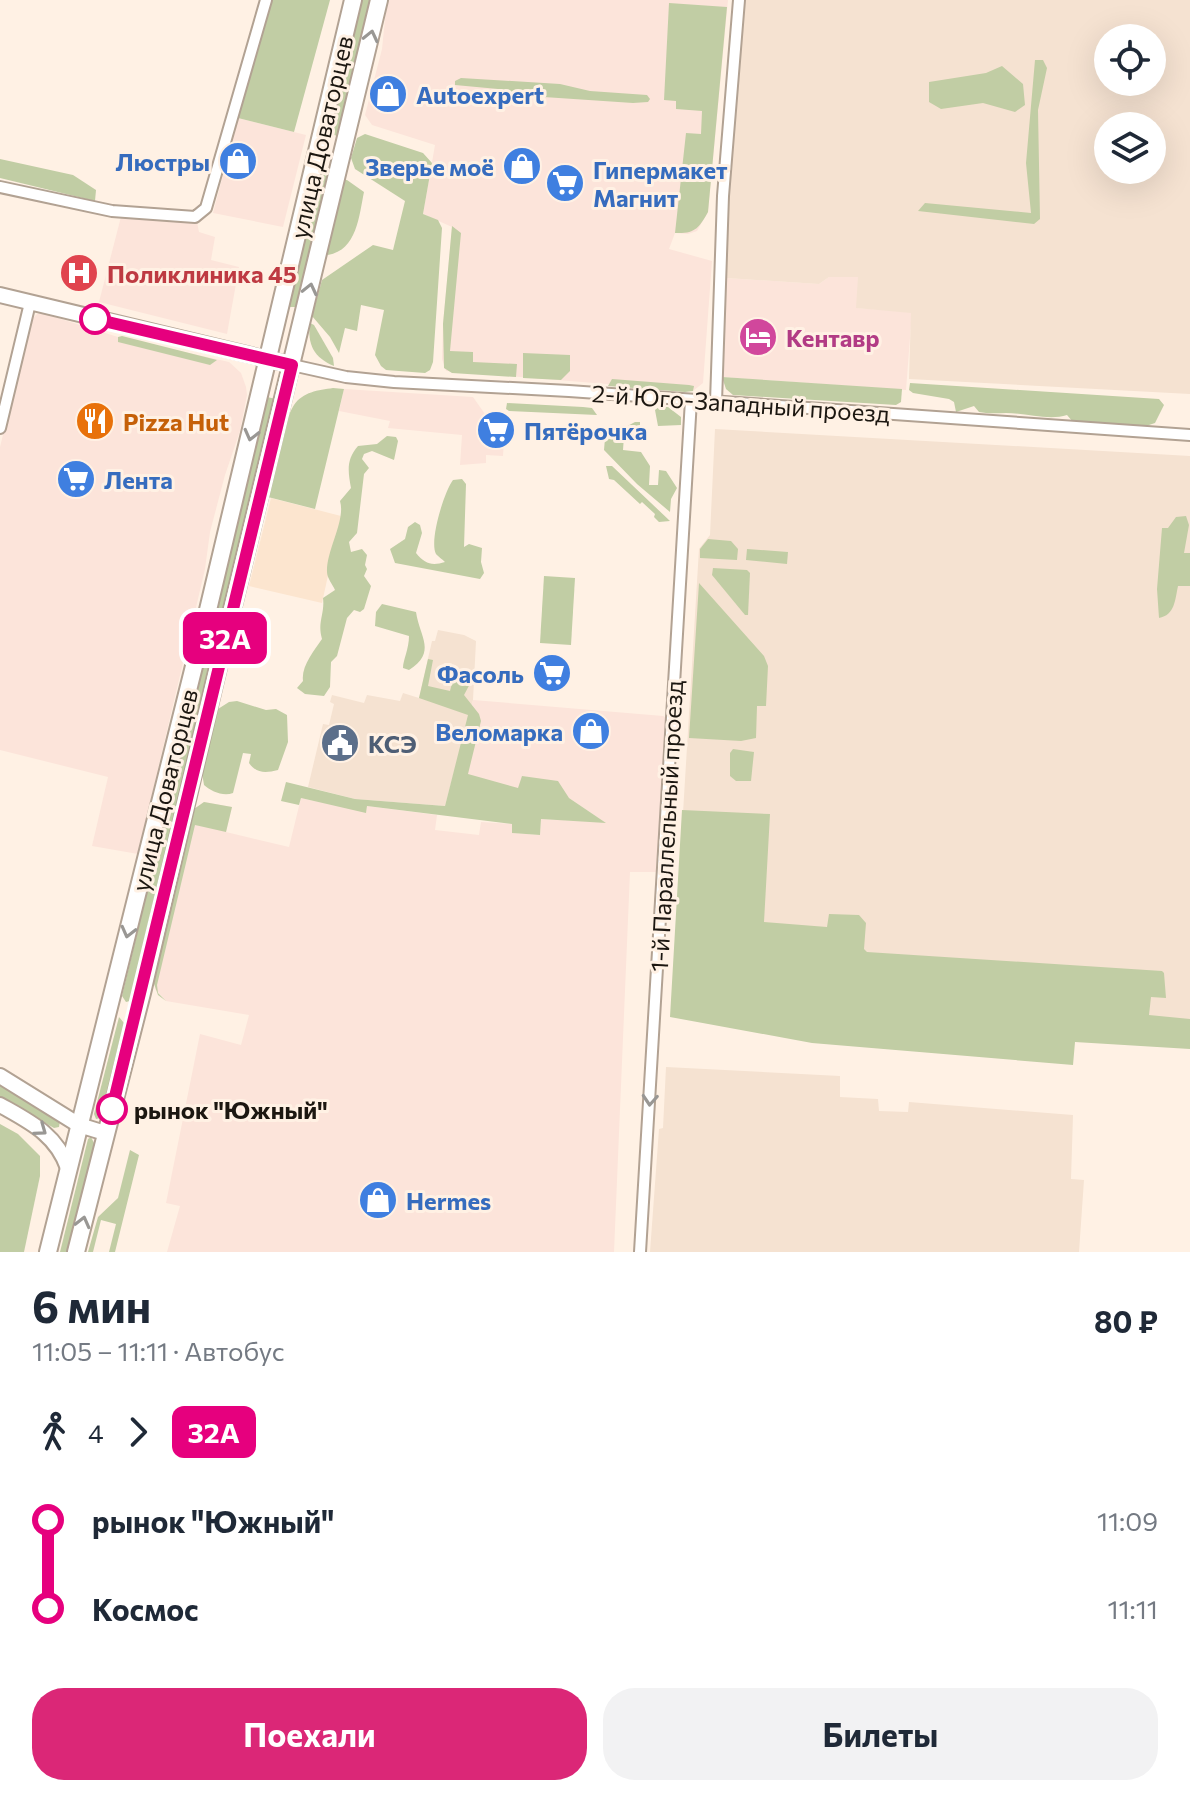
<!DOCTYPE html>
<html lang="ru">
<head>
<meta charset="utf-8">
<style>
	:root { --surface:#fff; --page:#f2f2f3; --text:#1f2937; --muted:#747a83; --accent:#db2777 }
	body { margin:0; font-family:Commissioner,sans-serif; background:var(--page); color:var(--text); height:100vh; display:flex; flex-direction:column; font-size:30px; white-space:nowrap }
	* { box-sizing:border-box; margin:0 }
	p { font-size:26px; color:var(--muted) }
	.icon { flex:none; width:44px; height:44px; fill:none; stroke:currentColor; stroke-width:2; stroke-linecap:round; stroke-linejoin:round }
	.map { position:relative; height:1252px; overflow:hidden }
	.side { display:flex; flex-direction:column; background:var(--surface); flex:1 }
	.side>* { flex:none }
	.badge { padding:0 16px; border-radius:12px; font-size:28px; line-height:52px }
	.fabs { position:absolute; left:1094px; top:24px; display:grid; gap:16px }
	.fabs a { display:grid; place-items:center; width:72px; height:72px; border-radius:50%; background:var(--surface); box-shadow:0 8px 32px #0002; font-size:40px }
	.map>.badge { position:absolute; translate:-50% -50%; box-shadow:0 0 0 4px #fff }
	.legs { display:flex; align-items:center; gap:12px; height:88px; padding:0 32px; font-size:26px }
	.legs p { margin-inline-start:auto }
	.summary { display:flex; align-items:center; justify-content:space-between; height:136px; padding:0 32px }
	h1 { font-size:44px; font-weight:700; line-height:60px }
	.action { display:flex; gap:16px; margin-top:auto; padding:16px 32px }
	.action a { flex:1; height:92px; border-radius:32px; background:var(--accent); color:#fff; font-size:32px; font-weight:700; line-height:92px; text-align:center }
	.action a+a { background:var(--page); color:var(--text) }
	ul { padding:0 32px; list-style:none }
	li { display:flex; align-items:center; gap:28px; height:88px; font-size:30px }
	li i { display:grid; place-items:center; width:12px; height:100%; margin:0 10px; background:currentColor }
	li i::after { content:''; width:20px; height:20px; margin:-10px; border:6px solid; border-radius:50%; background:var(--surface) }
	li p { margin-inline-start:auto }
	li:first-child i { background:linear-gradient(#0000 50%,currentColor 0) }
	li:last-child i { background:linear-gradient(currentColor 50%,#0000 0) }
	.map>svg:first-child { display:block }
	.commercial { fill:#fce4da }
	.industrial { fill:#f5e2d1; fill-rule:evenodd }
	.built { fill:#fce5cf }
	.green { fill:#c1cda4 }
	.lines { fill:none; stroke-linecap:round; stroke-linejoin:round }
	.minor-casing { stroke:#b2a293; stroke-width:14 }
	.secondary-casing { stroke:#b2a293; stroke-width:18 }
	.primary-casing { stroke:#b2a293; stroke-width:20 }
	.minor { stroke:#fff; stroke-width:10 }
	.secondary { stroke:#fff; stroke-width:14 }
	.primary { stroke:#fff; stroke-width:16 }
	.oneway { stroke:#999794 }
	.line-1-casing { stroke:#fff; stroke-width:18 }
	.line-1 { stroke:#e6007e; stroke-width:12 }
	.stop-1-dot { fill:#fff; stroke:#e6007e; stroke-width:4 }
	.labels { text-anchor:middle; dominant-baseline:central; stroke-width:6; stroke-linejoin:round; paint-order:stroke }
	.shop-label { font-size:24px; font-weight:bold; fill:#366cbe; stroke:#fff1e4; text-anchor:start }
	.street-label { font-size:24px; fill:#1c1711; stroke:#fff1e4 }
	.health-label { font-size:24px; font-weight:bold; fill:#be3a42; stroke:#fff1e4; text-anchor:start }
	.hotel-label { font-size:24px; font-weight:bold; fill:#b23c85; stroke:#fff1e4; text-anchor:start }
	.food-label { font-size:24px; font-weight:bold; fill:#c56008; stroke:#fff1e4; text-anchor:start }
	.service-label { font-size:24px; font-weight:bold; fill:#4e5e75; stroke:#fff1e4; text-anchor:start }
	.stop-label { font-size:24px; font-weight:bold; fill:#1c1711; stroke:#fff1e4; text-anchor:start }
</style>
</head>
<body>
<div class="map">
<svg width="1190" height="1252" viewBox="0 0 1190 1252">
	<rect width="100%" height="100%" fill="#fff1e4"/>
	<g class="commercial">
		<polygon points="387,0 728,0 708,212 697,231 688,234 675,233 669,249 712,261 703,383 693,391 446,371 442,359 443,324 452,227 423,214 435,145 372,125 365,115 382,49"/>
		<polygon points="238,118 306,135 283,227 213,213"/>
		<polygon points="122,213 197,222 199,232 215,237 211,260 239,267 227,334 99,302"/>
		<polygon points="829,277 859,277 857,308 912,312 906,390 722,377 726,278 819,284"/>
		<polygon points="42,313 118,337 229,362 241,373 246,387 247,395 240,431 225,475 210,532 205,569 138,854 92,846 108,777 0,750 0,447 31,320 37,314"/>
		<polygon points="344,389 473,397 487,417 505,426 503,456 486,455 486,463 460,465 462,435 388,428 390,421 339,411"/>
		<polygon points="473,700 663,716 669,719 656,872 630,872 614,1252 167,1252 180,1206 166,1203 200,1034 241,1045 249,1015 166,1001 155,989 194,809 204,802 232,807 226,832 289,847 301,798 366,812 367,806 437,815 435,830 479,835 481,822 513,824 512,833 540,835 541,819 604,822 569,798 518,792 453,774"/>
	</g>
	<g class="industrial">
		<path d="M744,0H1190V394L909,379L911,313L856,308L858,277H829L819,284L726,278L727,210ZM1108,38H1152V82H1108ZM1108,126H1152V170H1108Z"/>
		<polygon points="715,429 1190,456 1190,1046 671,1011 699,549 710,535"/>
		<polygon points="438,630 464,635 476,641 473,700 445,806 355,799 308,787 323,724 329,725 334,704 330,702 332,695 364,703 367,695 400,701 403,693 419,698 432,641 435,641"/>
		<polygon points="666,1067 840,1076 840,1097 878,1099 879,1111 908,1112 909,1102 1073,1115 1071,1179 1084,1180 1079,1252 650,1252 659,1129 663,1128"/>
	</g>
	<polygon class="built" points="271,498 341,516 322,603 249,586"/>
	<g class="green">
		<polygon points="271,0 330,0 294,132 238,118"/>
		<polygon points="361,0 372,0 337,136 329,133"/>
		<path d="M669,3L727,7L708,212C699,228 695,234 675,233L686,133L701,134L702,111L676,109V101L664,100Z"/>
		<polygon points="1035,60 1043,60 1047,68 1038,110 1040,219 1034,224 918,211 925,203 1031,213 1026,163"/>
		<polygon points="1002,66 1023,84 1025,105 1015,112 983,103 941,109 929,102 929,82 986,73"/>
		<polygon points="461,78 560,84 590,91 647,95 650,99 648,102 633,103 529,96 498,89 455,85 455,81"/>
		<polygon points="365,134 423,153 432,163 423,214 438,220 442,228 433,362 430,370 425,373 386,370 381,366 375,355 384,310 361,305 357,331 345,328 339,353 330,337 312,316 322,280 373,245 393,250 405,201 355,169 351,158 357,138"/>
		<polygon points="0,159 73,175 96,190 95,201 0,178"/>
		<polygon points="320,174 328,176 297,307 289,307"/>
		<path d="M342,179L347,180L364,192C359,216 357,250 328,255L325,252Z"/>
		<polygon points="452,226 461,233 450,351 473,352 473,362 517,364 516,377 452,373 444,368 443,324"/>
		<path d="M310,323L314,325L333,358L334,366C314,358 307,344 310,323Z"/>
		<polygon points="122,336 217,360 210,365 118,342 118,337"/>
		<polygon points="523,353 570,355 570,371 561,380 523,378"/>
		<polygon points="722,377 902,389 901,402 896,405 733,395 726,389"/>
		<polygon points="612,379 689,385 694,386 693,391 685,392 608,386"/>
		<path d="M910,383L1159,399L1164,405L1155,423L1143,427L1073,422L1067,415C1049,421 1026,413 1006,413C997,413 989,414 979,412L974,406L956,412L954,402L949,399L913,393L909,390Z"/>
		<path d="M333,388L344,389L315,509L268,497C273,478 284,419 294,405C303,392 318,390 333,388Z"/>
		<polygon points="267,397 276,399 130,1001 126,1002 122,996"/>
		<polygon points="507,403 583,407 592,408 597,415 509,411 506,409"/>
		<polygon points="668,407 681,417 681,425 658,426 655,410 659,407"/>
		<polygon points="635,422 640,422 640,429 628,429 628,436 624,436 623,450 641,452 650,466 649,485 658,485 659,470 666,471 677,488 671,499 670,512 637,484 604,450 605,438"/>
		<path d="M387,436L396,437L398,441L394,460L372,451L364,454L362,459L369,468L364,474L357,533L349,542L351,552L362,549L367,555L365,565L367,569L364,576L371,586L364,609L360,612L354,610L347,618L337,656L331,662L330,687L324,696L305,694L297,688L303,681C301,666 314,651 322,639C317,622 325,614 323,598L335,590C333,585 327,578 327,572C326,551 346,520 340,501L351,488C348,471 346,460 358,446L377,444Z"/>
		<polygon points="606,466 612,466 670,521 659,522 654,517 655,514 642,502 640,504 614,480 609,479"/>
		<path d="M462,479L466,484L464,547L469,544L482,548L481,562L484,573L480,579L395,563L390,549L405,539L408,527L415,522L420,525L422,533L416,553C425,564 432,566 445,562C444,561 438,556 436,554C429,541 444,492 453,480Z"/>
		<path d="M1186,516L1189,525L1184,553H1190V586H1178C1175,600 1175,615 1159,618L1157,589L1162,528H1168L1176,517Z"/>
		<polygon points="708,539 731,541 738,549 737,560 700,558 700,549"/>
		<polygon points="747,549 788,552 787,564 746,560"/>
		<polygon points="713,568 747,570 750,573 748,615 745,615 712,575"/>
		<polygon points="544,576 575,578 571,645 540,643"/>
		<polygon points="699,583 764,656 768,666 766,706 757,706 756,738 741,741 689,738"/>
		<path d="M382,604L416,612C420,638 437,652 409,670L403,668C403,660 409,649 409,636L375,626L376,612Z"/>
		<polygon points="428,659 433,660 428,686 450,691 454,675 472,680 464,695 479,714 481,721 468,774 518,788 522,776 558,781 569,798 606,823 541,819 540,835 512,833 512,824 367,806 366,813 301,798 299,805 281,801 286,782 355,799 445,806 468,715 419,698"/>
		<path d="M237,701L266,710L276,709L287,715L288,742L278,770C266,773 257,774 249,763L251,754L243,753L233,793C223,797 211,791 204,785L202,773L218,709L229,702Z"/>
		<polygon points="733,749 754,752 751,781 736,781 730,776 730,753"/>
		<polygon points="204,802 232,807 226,832 195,825 157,985 158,993 166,1001 158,995 153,981 191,815 194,809"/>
		<polygon points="682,810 770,814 764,922 827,927 829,914 859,915 866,923 864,949 867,952 1162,971 1164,973 1166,998 1151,997 1149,1015 1190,1019 1190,1049 1075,1042 1073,1065 812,1043 670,1017"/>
		<polygon points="119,1017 124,1023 101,1118 96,1119 94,1114"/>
		<polygon points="0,1083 60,1120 59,1127 54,1128 0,1097"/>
		<polygon points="0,1124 18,1134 40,1156 40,1176 24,1252 0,1252"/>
		<polygon points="91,1137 95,1145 69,1252 60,1252 88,1139"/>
		<polygon points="130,1150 139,1155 115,1252 109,1252 116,1224 101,1220 93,1252 88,1252 98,1217 118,1198"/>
	</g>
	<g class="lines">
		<g class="minor-casing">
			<g id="minor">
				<polyline points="0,187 112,211 195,217 206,208 266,0"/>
				<polyline points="292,365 346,377 394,382 569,391 1190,435"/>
				<polyline points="716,402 723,196 739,0"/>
				<polyline points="0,428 30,303"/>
				<polyline points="640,1252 691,400"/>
			</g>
		</g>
		<g class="secondary-casing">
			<g id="secondary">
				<polyline points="0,295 292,365"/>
				<polyline points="0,1076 79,1125 105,1133"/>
				<path d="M0,1105C30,1122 56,1134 68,1168"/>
			</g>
		</g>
		<g class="primary-casing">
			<g id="primary">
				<polyline points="48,1252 208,610 353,0"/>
				<polyline points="76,1252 142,993 215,680 379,0"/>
			</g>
		</g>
		<use href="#minor" class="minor"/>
		<use href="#secondary" class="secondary"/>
		<use href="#primary" class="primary"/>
	</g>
	<defs><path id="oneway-chevron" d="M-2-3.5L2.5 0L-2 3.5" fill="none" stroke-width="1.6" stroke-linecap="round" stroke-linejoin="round" transform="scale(2)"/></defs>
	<g class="oneway">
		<use href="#oneway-chevron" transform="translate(371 36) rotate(-77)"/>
		<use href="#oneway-chevron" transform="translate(310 289) rotate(-77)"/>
		<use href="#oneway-chevron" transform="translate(251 435) rotate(104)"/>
		<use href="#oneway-chevron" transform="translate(128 932) rotate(104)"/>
		<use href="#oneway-chevron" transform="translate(650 1100) rotate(94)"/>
		<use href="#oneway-chevron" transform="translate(41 1130) rotate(36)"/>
		<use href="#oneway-chevron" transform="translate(83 1222) rotate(-76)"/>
	</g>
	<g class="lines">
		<g class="line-1-casing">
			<polyline id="line-1" points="95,319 292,365 112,1109"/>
		</g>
		<use href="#line-1" class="line-1"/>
	</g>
	<defs>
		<g id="shop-disc" transform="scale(2)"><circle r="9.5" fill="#3f7fe0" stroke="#fff1e4"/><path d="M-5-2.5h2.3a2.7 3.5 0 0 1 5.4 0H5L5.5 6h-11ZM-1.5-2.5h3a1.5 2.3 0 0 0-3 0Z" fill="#fff"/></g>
		<g id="supermarket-disc" transform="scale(2)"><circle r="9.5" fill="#3f7fe0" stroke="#fff1e4"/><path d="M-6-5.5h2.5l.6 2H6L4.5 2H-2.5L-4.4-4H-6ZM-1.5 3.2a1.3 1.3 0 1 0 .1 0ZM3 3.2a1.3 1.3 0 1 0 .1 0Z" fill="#fff"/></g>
		<g id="hospital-disc" transform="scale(2)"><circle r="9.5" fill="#e0444e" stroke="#fff1e4"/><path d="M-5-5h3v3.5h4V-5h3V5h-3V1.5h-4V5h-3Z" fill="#fff"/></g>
		<g id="hotel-disc" transform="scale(2)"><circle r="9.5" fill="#d1479c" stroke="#fff1e4"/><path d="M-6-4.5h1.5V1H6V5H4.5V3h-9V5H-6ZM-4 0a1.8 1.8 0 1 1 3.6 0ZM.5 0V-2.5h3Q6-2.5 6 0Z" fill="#fff"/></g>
		<g id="restaurant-disc" transform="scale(2)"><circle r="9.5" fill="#e8710a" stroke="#fff1e4"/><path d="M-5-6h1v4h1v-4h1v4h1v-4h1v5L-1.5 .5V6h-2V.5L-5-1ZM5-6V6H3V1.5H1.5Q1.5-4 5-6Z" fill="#fff"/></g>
		<g id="civic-disc" transform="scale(2)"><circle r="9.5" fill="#5c6f8a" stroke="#fff1e4"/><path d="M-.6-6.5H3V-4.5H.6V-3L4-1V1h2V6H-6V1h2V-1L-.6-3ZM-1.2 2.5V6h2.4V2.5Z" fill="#fff"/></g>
	</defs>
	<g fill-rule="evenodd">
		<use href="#shop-disc" x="388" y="94"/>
		<use href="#shop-disc" x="238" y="161"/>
		<use href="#shop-disc" x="522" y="166"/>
		<use href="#supermarket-disc" x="565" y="183"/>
		<use href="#hospital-disc" x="79" y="273"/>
		<use href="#hotel-disc" x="758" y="337"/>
		<use href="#restaurant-disc" x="95" y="421"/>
		<use href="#supermarket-disc" x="496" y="430"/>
		<use href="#supermarket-disc" x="76" y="479"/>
		<use href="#supermarket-disc" x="552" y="673"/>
		<use href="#shop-disc" x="591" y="731"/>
		<use href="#civic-disc" x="340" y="743"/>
		<use href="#shop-disc" x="378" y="1200"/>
	</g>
	<g class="stop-1-dot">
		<circle cx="95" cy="319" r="14"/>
		<circle cx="112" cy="1109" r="14"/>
	</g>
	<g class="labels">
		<g class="shop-label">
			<text x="416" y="94">Autoexpert</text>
			<text x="210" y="161" text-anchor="end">Люстры</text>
			<text x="494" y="166" text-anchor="end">Зверье моё</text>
			<text x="593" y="169">Гипермакет<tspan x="593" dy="28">Магнит</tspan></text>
			<text x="524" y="430">Пятёрочка</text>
			<text x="104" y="479">Лента</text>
			<text x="524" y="673" text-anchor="end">Фасоль</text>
			<text x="563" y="731" text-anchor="end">Веломарка</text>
			<text x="406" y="1200">Hermes</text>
		</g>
		<g class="street-label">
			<text transform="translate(321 137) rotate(-77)">улица Доваторцев</text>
			<text transform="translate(741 403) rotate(4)">2-й Юго-Западный проезд</text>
			<text transform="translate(164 790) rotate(-76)">улица Доваторцев</text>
			<text transform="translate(666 826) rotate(-87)">1-й Параллельный проезд</text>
		</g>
		<g class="health-label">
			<text x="107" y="273">Поликлиника 45</text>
		</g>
		<g class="hotel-label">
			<text x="786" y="337">Кентавр</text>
		</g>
		<g class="food-label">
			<text x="123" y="421">Pizza Hut</text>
		</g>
		<g class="service-label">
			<text x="368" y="743">КСЭ</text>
		</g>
		<g class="stop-label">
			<text x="134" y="1109">рынок "Южный"</text>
		</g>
	</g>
</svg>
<div class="fabs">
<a><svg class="icon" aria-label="locate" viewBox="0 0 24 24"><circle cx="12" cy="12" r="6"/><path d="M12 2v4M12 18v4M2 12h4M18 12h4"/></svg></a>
<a><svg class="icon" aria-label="layers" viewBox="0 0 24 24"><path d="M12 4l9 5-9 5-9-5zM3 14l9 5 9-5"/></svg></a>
</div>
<b class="badge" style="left:225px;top:638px;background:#e6007e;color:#fff">32A</b>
</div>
<section class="side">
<div class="summary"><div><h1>6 мин</h1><p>11:05 – 11:11 · Автобус</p></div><b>80 ₽</b></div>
<div class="legs"><svg class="icon" aria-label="walk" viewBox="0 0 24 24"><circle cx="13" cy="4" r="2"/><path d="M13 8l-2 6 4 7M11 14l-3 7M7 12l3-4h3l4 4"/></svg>4<svg class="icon" aria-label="forward" viewBox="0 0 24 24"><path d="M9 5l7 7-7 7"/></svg><b class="badge" style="background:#e6007e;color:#fff">32A</b></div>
<ul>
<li><i style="color:#e6007e"></i><b>рынок &quot;Южный&quot;</b><p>11:09</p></li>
<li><i style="color:#e6007e"></i><b>Космос</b><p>11:11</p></li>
</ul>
<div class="action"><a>Поехали</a><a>Билеты</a></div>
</section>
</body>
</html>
